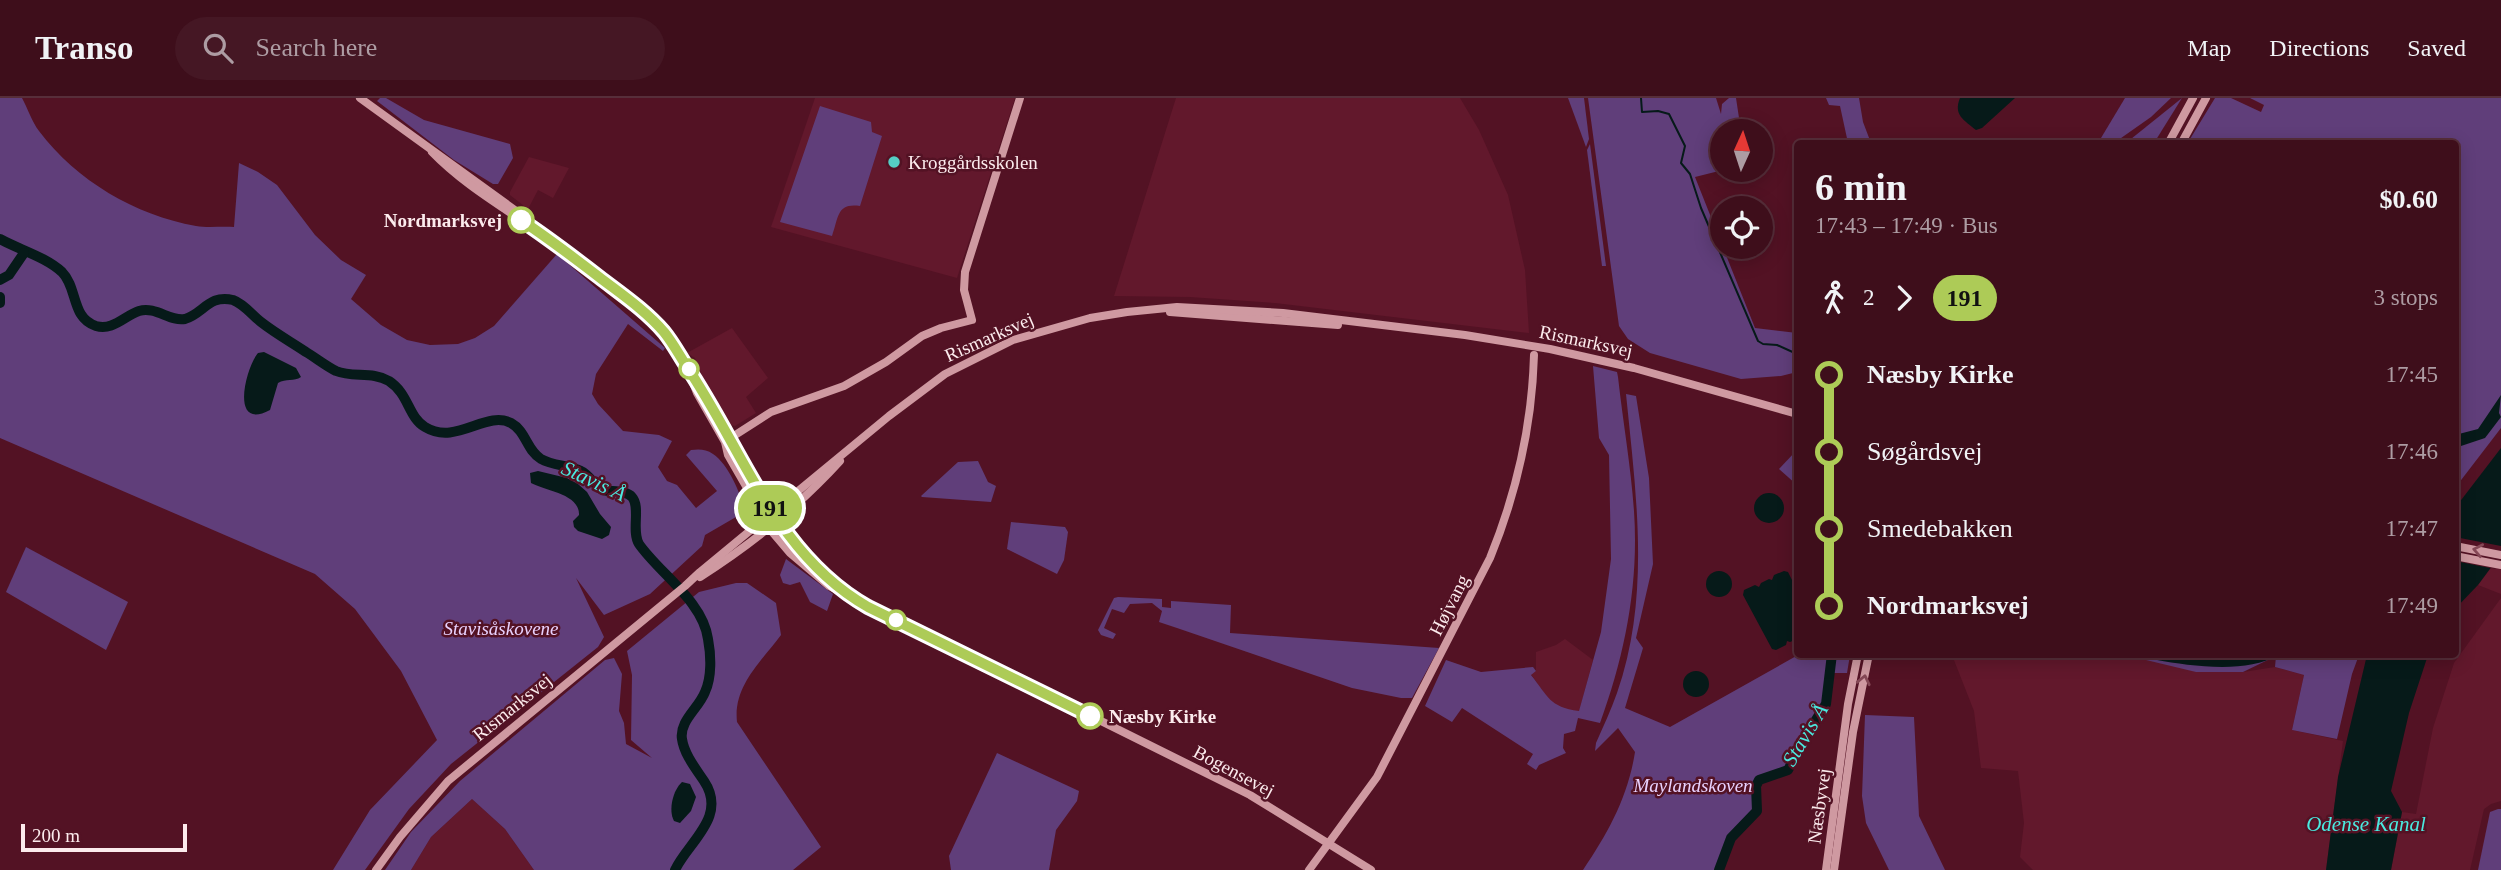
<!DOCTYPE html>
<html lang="en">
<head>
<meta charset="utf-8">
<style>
	:root { --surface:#3e0e1b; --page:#451724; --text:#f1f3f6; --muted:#ad9ca3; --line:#572e3a }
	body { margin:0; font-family:Georgia,serif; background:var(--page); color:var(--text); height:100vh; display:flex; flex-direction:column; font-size:26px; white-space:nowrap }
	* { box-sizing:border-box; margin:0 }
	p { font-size:23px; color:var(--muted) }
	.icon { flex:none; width:38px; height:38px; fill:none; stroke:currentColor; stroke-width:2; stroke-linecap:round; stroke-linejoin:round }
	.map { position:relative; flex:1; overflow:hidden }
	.side { position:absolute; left:1794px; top:42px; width:665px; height:518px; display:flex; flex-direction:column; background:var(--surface); border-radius:7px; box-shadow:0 4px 18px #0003,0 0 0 2px var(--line) }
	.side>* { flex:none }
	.badge { padding:0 14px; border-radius:23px; font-size:24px; line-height:46px }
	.needle { width:46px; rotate:3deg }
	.buttons { position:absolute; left:1710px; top:21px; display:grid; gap:14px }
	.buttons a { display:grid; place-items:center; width:63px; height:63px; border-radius:50%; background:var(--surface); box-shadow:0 4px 18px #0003,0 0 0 2px var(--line); font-size:35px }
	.scale { position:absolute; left:21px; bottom:18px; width:166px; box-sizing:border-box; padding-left:7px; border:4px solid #fcebed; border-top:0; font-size:19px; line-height:24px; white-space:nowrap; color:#fcebed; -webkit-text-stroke:5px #531224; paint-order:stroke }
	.map>.badge { position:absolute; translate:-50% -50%; box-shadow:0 0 0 4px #fff }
	.legs { display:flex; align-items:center; gap:10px; height:77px; padding:0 21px; font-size:23px }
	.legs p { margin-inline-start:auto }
	.head { display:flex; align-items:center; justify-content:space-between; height:119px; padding:0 21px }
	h1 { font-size:38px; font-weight:700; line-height:52px }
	ul { padding:0 21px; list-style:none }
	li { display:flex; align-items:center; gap:24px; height:77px; font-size:26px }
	li i { display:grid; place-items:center; width:10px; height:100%; margin:0 9px; background:currentColor }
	li i::after { content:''; width:18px; height:18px; margin:-9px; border:5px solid; border-radius:50%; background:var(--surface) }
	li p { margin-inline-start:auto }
	li:first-child i { background:linear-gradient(#0000 50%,currentColor 0) }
	li:last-child i { background:linear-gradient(currentColor 50%,#0000 0) }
	header { display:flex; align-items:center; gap:42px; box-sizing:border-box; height:98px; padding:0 35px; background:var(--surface); border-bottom:2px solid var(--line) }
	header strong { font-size:33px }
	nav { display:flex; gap:38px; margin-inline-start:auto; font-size:24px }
	.search { width:490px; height:63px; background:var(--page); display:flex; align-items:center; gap:18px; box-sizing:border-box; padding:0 24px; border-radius:38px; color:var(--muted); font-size:26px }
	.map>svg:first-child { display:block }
	.built { fill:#62182c }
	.green { fill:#603e7a }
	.water { fill:#061a19 }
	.pier { fill:#531224 }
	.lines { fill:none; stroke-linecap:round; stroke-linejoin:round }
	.stream { stroke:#061a19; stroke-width:2 }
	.river { stroke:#061a19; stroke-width:10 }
	.secondary { stroke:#cf99a1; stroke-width:8 }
	.oneway { stroke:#854856 }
	.line-1-casing { stroke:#fff; stroke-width:16 }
	.line-1 { stroke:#adcb57; stroke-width:10 }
	.poi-dot { fill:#55cec5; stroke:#531224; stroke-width:2.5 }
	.stop-1-dot { fill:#fff; stroke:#adcb57; stroke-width:3.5 }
	.labels { text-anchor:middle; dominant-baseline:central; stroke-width:5; stroke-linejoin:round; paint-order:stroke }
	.poi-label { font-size:19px; fill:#fcebed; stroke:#531224; text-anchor:start }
	.stop-label { font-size:19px; font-weight:bold; fill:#fcebed; stroke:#531224; text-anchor:end }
	.street-label { font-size:19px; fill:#fcebed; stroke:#531224 }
	.park-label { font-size:19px; font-style:italic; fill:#e9d2ff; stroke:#531224 }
	.water-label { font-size:21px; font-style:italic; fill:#4aeae0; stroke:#531224 }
</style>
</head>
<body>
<header>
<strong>Transo</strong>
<div class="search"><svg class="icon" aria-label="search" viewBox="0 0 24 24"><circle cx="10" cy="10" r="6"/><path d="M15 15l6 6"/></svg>Search here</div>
<nav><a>Map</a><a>Directions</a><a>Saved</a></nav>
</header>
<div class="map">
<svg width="2501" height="772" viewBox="0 0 2501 772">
	<rect width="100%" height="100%" fill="#531224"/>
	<g class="built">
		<polygon points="815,0 1015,0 957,180 771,129"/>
		<polygon points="1176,0 1460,0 1479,32 1508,97 1525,172 1529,235 1275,205 1190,199 1114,198"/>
		<polygon points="529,59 569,70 553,100 538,92 528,111 510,97 510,94"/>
		<polygon points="732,230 768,280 746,299 756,315 735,328 731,327 707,291 695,260 687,255"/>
		<polygon points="2501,456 2501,496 2478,487"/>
		<polygon points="2501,500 2501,703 2491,706 2484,711 2470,772 2391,772 2402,714 2416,716 2433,630 2454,565"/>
		<polygon points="1565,541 1593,562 1579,614 1559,610 1550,604 1531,576 1536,573 1536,554 1556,547"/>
		<polygon points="1952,557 2144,557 2147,562 2243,574 2275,569 2304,577 2292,632 2343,643 2326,772 2033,772 2020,759 2024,725 2018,673 1981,670 1974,613"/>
		<polygon points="472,701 505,731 534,772 411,772 431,739"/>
	</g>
	<g class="green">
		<path d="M0,0H22C28,11 32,24 39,33C77,83 135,117 196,128C208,130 222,128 234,129L239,65L258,74L277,87L315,137L341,162L366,177L351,201L381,227L407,242L430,247L458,246L475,240L494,228L557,156L665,250L663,253L628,226L596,276L592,296L598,306L623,333L659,337L672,343L658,369L667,383L677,387L696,410L717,393L686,357L691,352C699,351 706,351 713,356C728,366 741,395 744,412L740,421L736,419L705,437L702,448L650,496L604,517L576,480L604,539L598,549L451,666L409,711L365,772H333L370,712L437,642L401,573L355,511L315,476L0,340Z"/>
		<polygon points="380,0 386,0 424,22 510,46 513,60 498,86 493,86 454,62 377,3"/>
		<polygon points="1568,0 1584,0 1589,41 1586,49"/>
		<polygon points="1588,0 1716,0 1721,16 1722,6 1729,0 1736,0 1741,33 1722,33 1723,72 1695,79 1755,230 1797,235 1797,274 1781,278 1741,281 1650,255 1628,241 1619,228"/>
		<polygon points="1826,0 1859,0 1863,24 1871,45 1848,45 1840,8 1829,7"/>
		<polygon points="2125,0 2171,0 2151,19 2114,45 2098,45"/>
		<polygon points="2182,0 2154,45 2126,45"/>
		<polygon points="2215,0 2231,0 2261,14 2264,7 2250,0 2501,0 2501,330 2455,390 2455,46 2187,46"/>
		<path d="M820,8L871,24L872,34L882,38L860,108C837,105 839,118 832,138L780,124Z"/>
		<polygon points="1590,46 1606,168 1602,168 1587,52"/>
		<path d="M1593,268L1617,274L1618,279C1623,324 1631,369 1634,413C1639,486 1625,557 1600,625L1578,620L1575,633L1564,636L1563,650L1566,655L1539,667L1536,672L1527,666L1533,656L1462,610L1452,624L1425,608L1446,562L1481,574L1533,569L1536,573L1531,577C1548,598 1549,609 1579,613L1601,534L1611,461L1609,357L1599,340Z"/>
		<path d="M1626,296L1636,298L1649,380L1653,466L1636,540L1643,550L1625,610L1670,629L1798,557H1850L1847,575H1829L1826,606L1806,638L1793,667L1788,672L1759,682L1756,688L1757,713L1731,740L1719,772H1583C1608,735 1628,699 1635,654L1618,630L1595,653L1596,645C1603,629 1611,612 1617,595C1651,498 1636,396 1626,296Z"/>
		<polygon points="1795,354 1797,355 1797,387 1779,371"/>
		<polygon points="978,363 988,384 996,388 991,404 922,399 921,398 958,364"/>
		<polygon points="1011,424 1065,429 1068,434 1064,462 1057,476 1007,451"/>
		<polygon points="26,449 128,504 106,552 6,494"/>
		<polygon points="786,461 833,496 827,513 810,504 800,484 790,487 783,485 780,477"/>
		<path d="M736,485H747L776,505L781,537C761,564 733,588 737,624L821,749L793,772H534L505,731L472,701L431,739L411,772H385L411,734L460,683L605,562L614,560L622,576L619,613L624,625L626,646L652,660L631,642L632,577L627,553L699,494Z"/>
		<polygon points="1118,499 1162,501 1162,509 1171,510 1171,503 1231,507 1230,535 1439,550 1412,600 1401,600 1352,590 1177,530 1159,524 1162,513 1152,505 1130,506 1124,515 1112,511 1104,530 1116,536 1113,541 1101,537 1098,532 1114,500"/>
		<polygon points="2144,557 2359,557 2352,576 2337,641 2292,632 2304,577 2275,569 2276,558 2243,574 2196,574 2146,562"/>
		<polygon points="1865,617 1914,619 1919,718 1945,772 1889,772 1866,725 1862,698"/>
		<polygon points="997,655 1079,693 1077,703 1056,732 1049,772 951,772 949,758"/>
		<polygon points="2498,711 2501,711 2501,772 2478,772 2490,714"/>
	</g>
	<g class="water">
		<path d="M1960,0H2015L1982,30L1976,32C1964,22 1953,17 1960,0Z"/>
		<path d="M264,254L296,270L301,279C294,284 286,280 278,285L270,312C229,334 246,269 258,255Z"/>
		<polygon points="2501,297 2499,315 2501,319 2485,340 2455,350 2455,337 2478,331"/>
		<polygon points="2501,350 2501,456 2478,487 2455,511 2455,410"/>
		<path d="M538,373L567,380L578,386L587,394L600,416L611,429L609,437L602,441L578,433L574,429L573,423L579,417C580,396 546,393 531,385L530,375Z"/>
		<circle cx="1769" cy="410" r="15"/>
		<polygon points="1784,473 1788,474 1797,492 1797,541 1790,544 1787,543 1786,547 1776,552 1772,551 1743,497 1744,492 1755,487 1759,489 1761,485 1769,481 1772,482 1774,477"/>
		<circle cx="1719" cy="486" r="13"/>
		<path d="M2160,556L2217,562L2277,557C2248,576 2190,568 2157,562Z"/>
		<polygon points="2367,557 2428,557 2409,615 2391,693 2402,714 2391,772 2326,772 2338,679"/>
		<circle cx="1696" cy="586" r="13"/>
		<path d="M682,684L690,686L696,699L691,713L680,725L674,723C668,712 673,692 682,684Z"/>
	</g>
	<polygon class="pier" points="2455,439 2501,448 2501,462 2495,471 2455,463"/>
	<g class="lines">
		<polyline class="stream" points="1641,0 1642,14 1658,13 1669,16 1685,48 1681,65 1690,76 1701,110 1758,243 1763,246 1777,247 1797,256"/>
		<g class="river">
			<path d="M0,141C20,152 46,159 62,174C78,190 71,220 96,228C113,233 124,218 139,213C156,208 170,224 185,221C203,216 209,196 233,202C244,206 252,217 261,224C275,235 291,244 306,254C316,260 326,268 336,273C353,280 372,273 389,283C409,296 408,319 425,329C456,348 486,312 511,325C526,333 527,353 541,361C553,368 569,367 581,373C590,377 595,389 603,392C612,394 626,392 632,399C641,409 631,433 639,446C659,475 703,503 708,541C711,557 712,579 705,594C699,610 679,623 682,641C684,656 696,671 704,683C728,719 688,744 675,772"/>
			<polyline points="0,182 9,177 24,155"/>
			<polyline points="0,199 0,205"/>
			<polyline points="1719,772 1731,740 1757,713 1756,688 1759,682 1788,672 1806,638 1826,606 1832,556"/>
		</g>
		<g class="secondary">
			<polyline points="360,0 530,123"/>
			<polyline points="2168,46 2193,0"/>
			<polyline points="2181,46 2206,0"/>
			<path d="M432,54C464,87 503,109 540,135C578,161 632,198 662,232C673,244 680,259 689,272"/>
			<polyline points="1170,214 1338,227"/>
			<polyline points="687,269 697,295 725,344 728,357 773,435 790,455 829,488 1250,697 1371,772"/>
			<path d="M697,282C735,347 770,428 825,478"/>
			<polyline points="729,341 771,314 844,288 886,264 922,238 941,230 972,222 964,192 965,174 1020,0"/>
			<polyline points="2455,448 2501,457"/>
			<polyline points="2455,458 2501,467"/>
			<path d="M700,479C752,446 798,409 840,363"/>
			<polyline points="376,772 400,739 448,683 685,488 700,474 889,318 945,276 1013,242 1090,220 1127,214 1177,209 1283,215 1465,237 1550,251 1634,270 1797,316"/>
			<path d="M1309,772L1377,679L1490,460C1517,394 1532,328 1534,257"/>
			<polyline points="1826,772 1848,606 1858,556"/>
			<polyline points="1834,772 1853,634 1869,556"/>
		</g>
	</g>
	<defs><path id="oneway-chevron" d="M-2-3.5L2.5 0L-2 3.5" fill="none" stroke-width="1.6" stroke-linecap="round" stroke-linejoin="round" transform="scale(1.75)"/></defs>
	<g class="oneway">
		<use href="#oneway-chevron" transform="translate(2478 452) rotate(-169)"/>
		<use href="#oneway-chevron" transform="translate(1864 582) rotate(-78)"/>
	</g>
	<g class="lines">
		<g class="line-1-casing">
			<path id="line-1" d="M521,122C548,140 573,159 599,179C621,196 645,212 664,234C673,245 679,257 687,269C743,352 776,457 868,509L1090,618"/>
		</g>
		<use href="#line-1" class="line-1"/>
	</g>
	<circle class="poi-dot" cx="894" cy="64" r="7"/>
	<g class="stop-1-dot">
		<circle cx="521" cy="122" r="12"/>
		<circle cx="689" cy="271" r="9"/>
		<circle cx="896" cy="522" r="9"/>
		<circle cx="1090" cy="618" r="12"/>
	</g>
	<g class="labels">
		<g class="poi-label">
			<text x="908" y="64">Kroggårdsskolen</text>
		</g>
		<g class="stop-label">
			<text x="502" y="122">Nordmarksvej</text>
			<text x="1109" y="618" text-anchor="start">Næsby Kirke</text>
		</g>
		<g class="street-label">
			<text transform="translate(989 239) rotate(-24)">Rismarksvej</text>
			<text transform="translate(1586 243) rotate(12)">Rismarksvej</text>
			<text transform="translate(1449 507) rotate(-63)">Højvang</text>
			<text transform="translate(512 609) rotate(-39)">Rismarksvej</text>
			<text transform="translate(1234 673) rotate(28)">Bogensevej</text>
			<text transform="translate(1819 708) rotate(-82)">Næsbyvej</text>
		</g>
		<g class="park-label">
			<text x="501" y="530">Stavisåskovene</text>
			<text x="1693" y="687">Maylandskoven</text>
		</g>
		<g class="water-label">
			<text transform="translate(594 383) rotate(25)">Stavis Å</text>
			<text transform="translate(1805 637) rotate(-59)">Stavis Å</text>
			<text x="2366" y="726">Odense Kanal</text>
		</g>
	</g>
</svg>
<div class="buttons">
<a><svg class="needle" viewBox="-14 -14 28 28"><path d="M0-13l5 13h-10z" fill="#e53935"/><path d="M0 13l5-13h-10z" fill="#ad9ca3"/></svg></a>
<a><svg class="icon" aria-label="locate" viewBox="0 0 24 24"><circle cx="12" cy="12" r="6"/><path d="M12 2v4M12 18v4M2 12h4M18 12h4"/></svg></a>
</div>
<div class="scale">200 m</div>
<b class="badge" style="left:770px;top:410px;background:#adcb57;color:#111">191</b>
<section class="side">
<div class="head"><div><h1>6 min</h1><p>17:43 – 17:49 · Bus</p></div><b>$0.60</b></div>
<div class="legs"><svg class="icon" aria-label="walk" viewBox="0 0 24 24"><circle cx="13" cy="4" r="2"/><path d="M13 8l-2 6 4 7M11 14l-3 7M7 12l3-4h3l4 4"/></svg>2<svg class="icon" aria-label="forward" viewBox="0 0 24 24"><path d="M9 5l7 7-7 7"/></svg><b class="badge" style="background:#adcb57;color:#111">191</b><p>3 stops</p></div>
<ul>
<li><i style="color:#adcb57"></i><b>Næsby Kirke</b><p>17:45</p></li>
<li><i style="color:#adcb57"></i><span>Søgårdsvej</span><p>17:46</p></li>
<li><i style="color:#adcb57"></i><span>Smedebakken</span><p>17:47</p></li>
<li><i style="color:#adcb57"></i><b>Nordmarksvej</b><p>17:49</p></li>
</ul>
</section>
</div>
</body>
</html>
